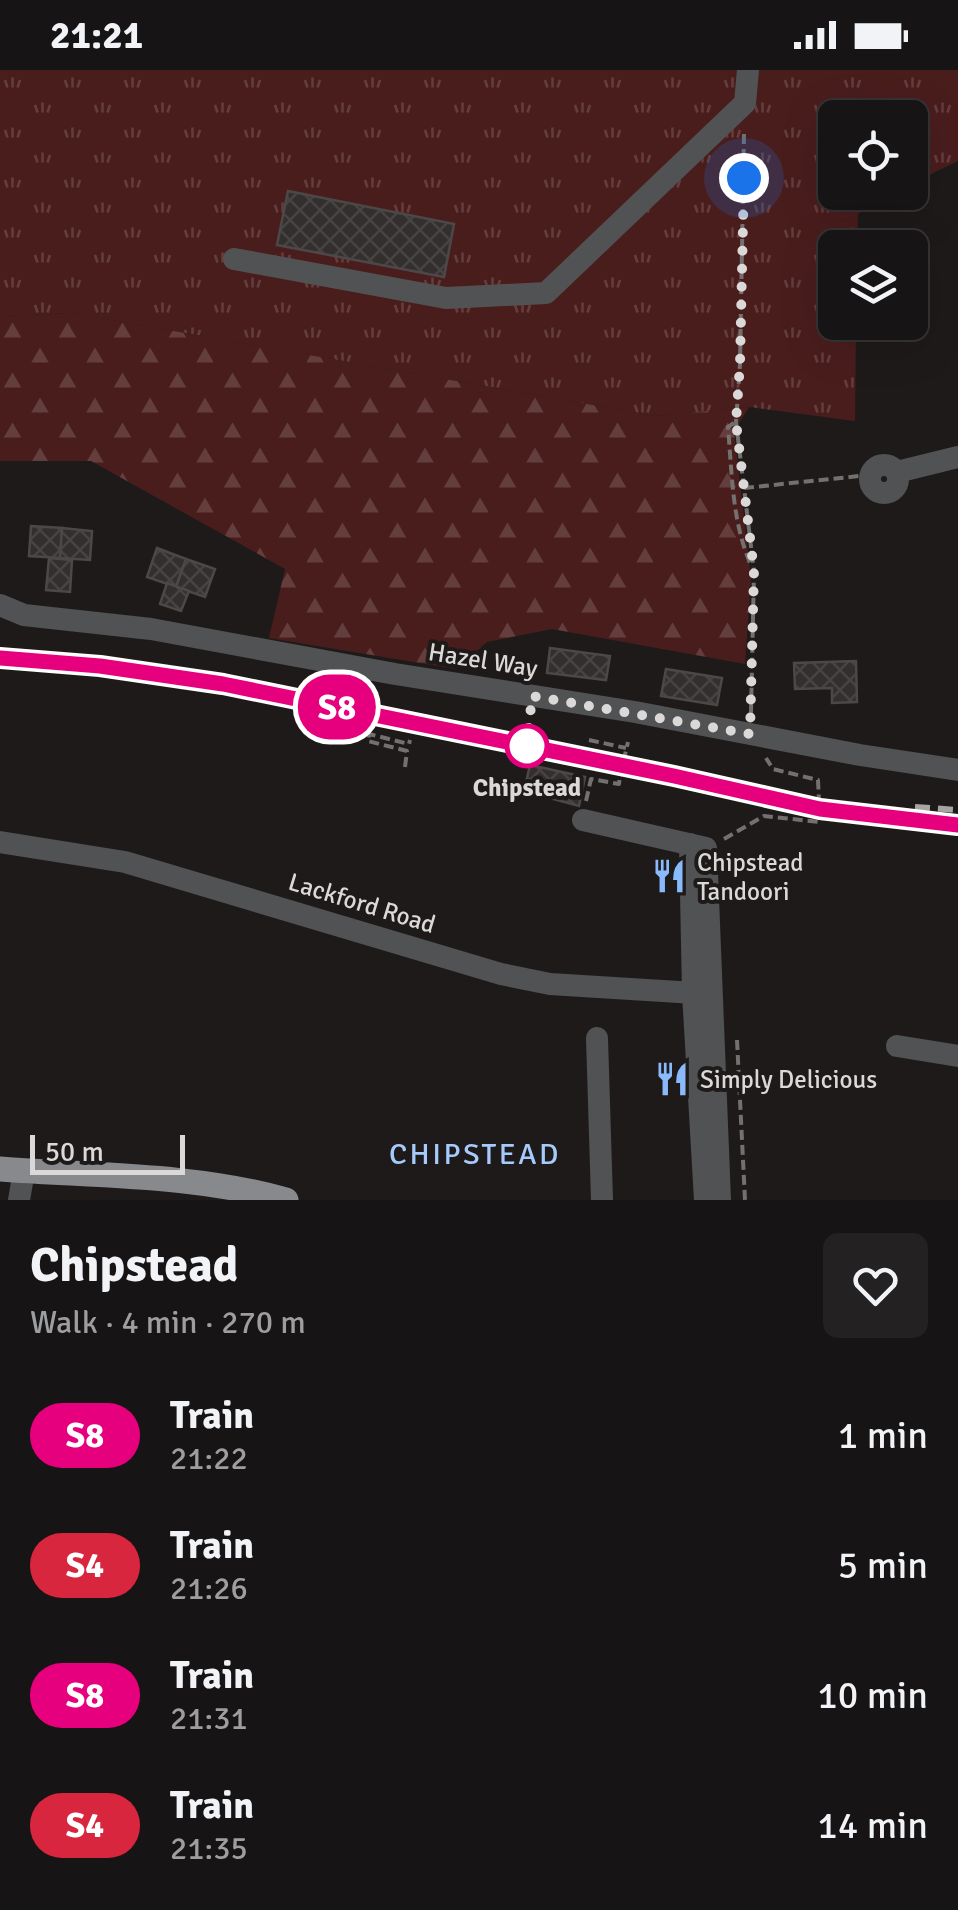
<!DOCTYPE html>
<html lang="en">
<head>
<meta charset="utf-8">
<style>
	:root { --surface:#161414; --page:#232122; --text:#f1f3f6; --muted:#9e9ea0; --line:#353334 }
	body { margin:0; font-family:Signika,sans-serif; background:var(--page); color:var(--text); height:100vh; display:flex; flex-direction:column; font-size:38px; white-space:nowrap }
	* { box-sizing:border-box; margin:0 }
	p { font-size:32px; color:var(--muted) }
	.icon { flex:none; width:55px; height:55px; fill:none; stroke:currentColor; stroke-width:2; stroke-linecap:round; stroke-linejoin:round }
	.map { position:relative; height:1130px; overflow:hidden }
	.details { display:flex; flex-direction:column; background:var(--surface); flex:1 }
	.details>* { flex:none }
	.badge { padding:0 20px; border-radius:32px; font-size:35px; line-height:65px }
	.controls { position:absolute; left:818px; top:30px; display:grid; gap:20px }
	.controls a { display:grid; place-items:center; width:110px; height:110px; border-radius:15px; background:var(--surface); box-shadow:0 10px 40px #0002,0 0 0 2px var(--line); font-size:50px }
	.scale { position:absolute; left:30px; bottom:25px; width:155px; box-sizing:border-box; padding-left:10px; border:5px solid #dbd8d8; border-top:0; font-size:28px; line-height:35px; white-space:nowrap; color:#dbd8d8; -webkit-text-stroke:8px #1e1a1a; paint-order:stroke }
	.you { position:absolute; width:50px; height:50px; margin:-25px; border:8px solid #fff; border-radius:50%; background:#1a73e8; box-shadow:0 0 0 15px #1a73e833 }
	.map>.badge { position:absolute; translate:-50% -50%; box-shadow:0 0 0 5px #fff }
	.round { display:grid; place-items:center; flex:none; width:105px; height:105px; border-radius:15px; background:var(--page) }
	.headline { display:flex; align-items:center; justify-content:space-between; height:170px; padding:0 30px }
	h1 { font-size:48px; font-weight:700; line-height:75px }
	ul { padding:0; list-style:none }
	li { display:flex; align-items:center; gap:30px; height:130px; padding:0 30px }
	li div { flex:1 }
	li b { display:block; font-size:38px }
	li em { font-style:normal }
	li .badge { min-width:110px; font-weight:700; text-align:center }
	.status { display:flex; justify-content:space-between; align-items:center; height:70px; padding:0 50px; background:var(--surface); direction:ltr }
	.status svg { height:28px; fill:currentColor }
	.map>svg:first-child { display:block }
	.grass { fill:url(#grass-tufts) }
	.forest { fill:url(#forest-firs) }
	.building { fill:url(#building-cross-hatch); stroke:#4d4848; stroke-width:2.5 }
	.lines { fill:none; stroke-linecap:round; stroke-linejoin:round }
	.path { stroke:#737070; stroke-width:4; stroke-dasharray:10 5; stroke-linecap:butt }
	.minor { stroke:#515253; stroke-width:22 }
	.major { stroke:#87898c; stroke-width:25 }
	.rail { stroke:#a7a4a4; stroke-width:6; stroke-dasharray:15 8; stroke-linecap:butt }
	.path-bridge { stroke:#737070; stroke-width:4; stroke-dasharray:10 5; stroke-linecap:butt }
	.line-casing { stroke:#fff; stroke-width:22 }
	.line { stroke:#e6007e; stroke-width:15 }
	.walk { stroke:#dbd8d8; stroke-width:10; stroke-dasharray:0 18 }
	.stop-dot { fill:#fff; stroke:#e6007e; stroke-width:5 }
	.labels { text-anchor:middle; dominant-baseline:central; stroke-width:8; stroke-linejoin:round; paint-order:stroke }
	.street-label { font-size:25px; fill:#dbd8d8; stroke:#1e1a1a }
	.stop-label { font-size:25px; font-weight:bold; fill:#dbd8d8; stroke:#1e1a1a }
	.poi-label { font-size:25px; fill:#dbd8d8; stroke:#1e1a1a; text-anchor:start }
	.quarter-label { font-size:30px; letter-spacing:2.5px; fill:#a5cafb; stroke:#1e1a1a }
</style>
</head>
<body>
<div class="status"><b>21:21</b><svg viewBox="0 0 49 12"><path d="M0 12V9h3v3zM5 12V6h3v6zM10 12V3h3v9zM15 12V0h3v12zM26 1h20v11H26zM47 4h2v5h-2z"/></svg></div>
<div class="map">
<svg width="958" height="1130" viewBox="0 0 958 1130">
	<defs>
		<pattern id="grass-tufts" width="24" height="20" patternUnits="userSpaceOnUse" patternTransform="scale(2.5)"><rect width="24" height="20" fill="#4a1d1d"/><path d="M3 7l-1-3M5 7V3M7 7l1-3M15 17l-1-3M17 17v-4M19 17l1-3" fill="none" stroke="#643d3d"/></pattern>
		<pattern id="forest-firs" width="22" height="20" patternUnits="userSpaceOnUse" patternTransform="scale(2.5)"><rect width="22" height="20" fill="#4a1d1d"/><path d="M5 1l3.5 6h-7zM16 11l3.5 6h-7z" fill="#643d3d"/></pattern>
		<pattern id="building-cross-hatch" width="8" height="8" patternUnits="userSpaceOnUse" patternTransform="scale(2.5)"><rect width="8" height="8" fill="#342f2f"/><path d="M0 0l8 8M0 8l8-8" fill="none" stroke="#474343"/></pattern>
	</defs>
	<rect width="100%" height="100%" fill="#1e1a1a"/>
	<polygon class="grass" points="0,0 958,0 958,91 910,114 910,48 835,48 835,122 895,123 858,144 857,177 835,178 835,252 856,253 855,351 749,337 655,346 72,243 0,246"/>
	<polygon class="forest" points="72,243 655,346 749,337 734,361 751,508 745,594 552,559 487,572 456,599 269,568 285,499 91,391 0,391 0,246"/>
	<g class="building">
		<polygon points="288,121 454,154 444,207 277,175"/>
		<polygon points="31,456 62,458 60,488 29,486"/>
		<polygon points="62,458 92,461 90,490 60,488"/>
		<polygon points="157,478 186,489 176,517 147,507"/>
		<polygon points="49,488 72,490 70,522 46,520"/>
		<polygon points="186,489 215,499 205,527 176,517"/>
		<polygon points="167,513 189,521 181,541 160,534"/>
		<polygon points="550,578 610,586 606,610 547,603"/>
		<polygon points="856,591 857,632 832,633 832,618 795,619 794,593"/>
		<polygon points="666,599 722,608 717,635 661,626"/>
		<polygon points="530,695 585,707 579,736 524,721"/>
	</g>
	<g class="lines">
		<g class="path">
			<polyline points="744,64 740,294 736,352 754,501 751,643"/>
			<path d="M734,353L728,357C732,403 732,455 752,497"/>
			<polyline points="744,418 869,405"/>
			<polyline points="589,670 626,678"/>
			<polyline points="405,697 407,681 368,671 369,664 409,674 410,670"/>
			<polyline points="586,731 591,709 619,714 620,706"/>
			<polyline points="724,769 764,746 820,752 818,710 773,699 766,688"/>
			<polyline points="737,970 745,1130"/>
		</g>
		<g class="minor">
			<polyline points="234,189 446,228 546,223 745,33 748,0"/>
			<circle cx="884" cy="409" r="14"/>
			<polyline points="897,402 958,387"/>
			<polyline points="0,535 24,545 151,559 395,604 635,642 860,685 958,700"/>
			<polyline points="583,750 706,778 720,1130"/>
			<polyline points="0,772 125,792 501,904 550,914 711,924"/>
			<polyline points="690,774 693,923 705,1130"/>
			<polyline points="597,968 602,1130"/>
			<polyline points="897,976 958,986"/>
			<polyline points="19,1130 24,1101"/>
		</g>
		<path class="major" d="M0,1099C94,1106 195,1104 286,1130"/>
		<g class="rail">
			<polyline points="0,588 99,596 223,613 674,706 820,739 958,756"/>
			<polyline points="915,737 958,740"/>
		</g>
		<polyline class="path-bridge" points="620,706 628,672"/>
	</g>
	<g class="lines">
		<g class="line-casing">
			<polyline id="line" points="0,588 100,596 223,614 674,706 820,739 958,755"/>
		</g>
		<use href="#line" class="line"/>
		<polyline class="walk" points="527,676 532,626 750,664 754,501 736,352 740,294 744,108"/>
	</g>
	<defs>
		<g id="restaurant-bare" transform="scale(2.7)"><path d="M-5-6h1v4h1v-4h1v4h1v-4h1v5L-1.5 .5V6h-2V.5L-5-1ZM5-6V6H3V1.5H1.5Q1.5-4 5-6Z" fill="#88bafc" stroke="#1e1a1a" stroke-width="2.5" paint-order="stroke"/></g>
	</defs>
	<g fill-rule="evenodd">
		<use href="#restaurant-bare" x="669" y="806"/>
		<use href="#restaurant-bare" x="672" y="1009"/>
	</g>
	<circle class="stop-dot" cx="527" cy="676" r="20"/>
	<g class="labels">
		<g class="street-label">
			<text transform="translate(483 590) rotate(9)">Hazel Way</text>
			<text transform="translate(362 833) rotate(17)">Lackford Road</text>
		</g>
		<g class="stop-label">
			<text x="527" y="717">Chipstead</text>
		</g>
		<g class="poi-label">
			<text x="697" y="792">Chipstead<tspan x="697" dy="29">Tandoori</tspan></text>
			<text x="700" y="1009">Simply Delicious</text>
		</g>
		<g class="quarter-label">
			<text x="475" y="1084">CHIPSTEAD</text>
		</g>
	</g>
</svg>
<div class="controls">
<a><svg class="icon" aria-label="locate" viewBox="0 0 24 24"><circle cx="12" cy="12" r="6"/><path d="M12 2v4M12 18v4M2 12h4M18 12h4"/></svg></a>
<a><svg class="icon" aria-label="layers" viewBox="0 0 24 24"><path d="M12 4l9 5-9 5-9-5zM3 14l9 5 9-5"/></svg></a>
</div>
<div class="scale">50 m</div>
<div class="you" style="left:744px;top:108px"></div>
<b class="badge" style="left:337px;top:637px;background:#e6007e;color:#fff">S8</b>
</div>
<section class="details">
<div class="headline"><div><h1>Chipstead</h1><p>Walk · 4 min · 270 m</p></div><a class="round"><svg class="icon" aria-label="heart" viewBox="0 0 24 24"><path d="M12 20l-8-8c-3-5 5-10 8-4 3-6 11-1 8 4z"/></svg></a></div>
<ul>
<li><span class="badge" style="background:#e6007e;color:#fff">S8</span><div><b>Train</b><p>21:22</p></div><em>1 min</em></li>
<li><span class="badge" style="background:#d7263d;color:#fff">S4</span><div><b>Train</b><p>21:26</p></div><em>5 min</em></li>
<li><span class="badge" style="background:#e6007e;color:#fff">S8</span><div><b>Train</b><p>21:31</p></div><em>10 min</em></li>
<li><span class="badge" style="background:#d7263d;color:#fff">S4</span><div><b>Train</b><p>21:35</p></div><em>14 min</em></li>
</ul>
</section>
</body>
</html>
